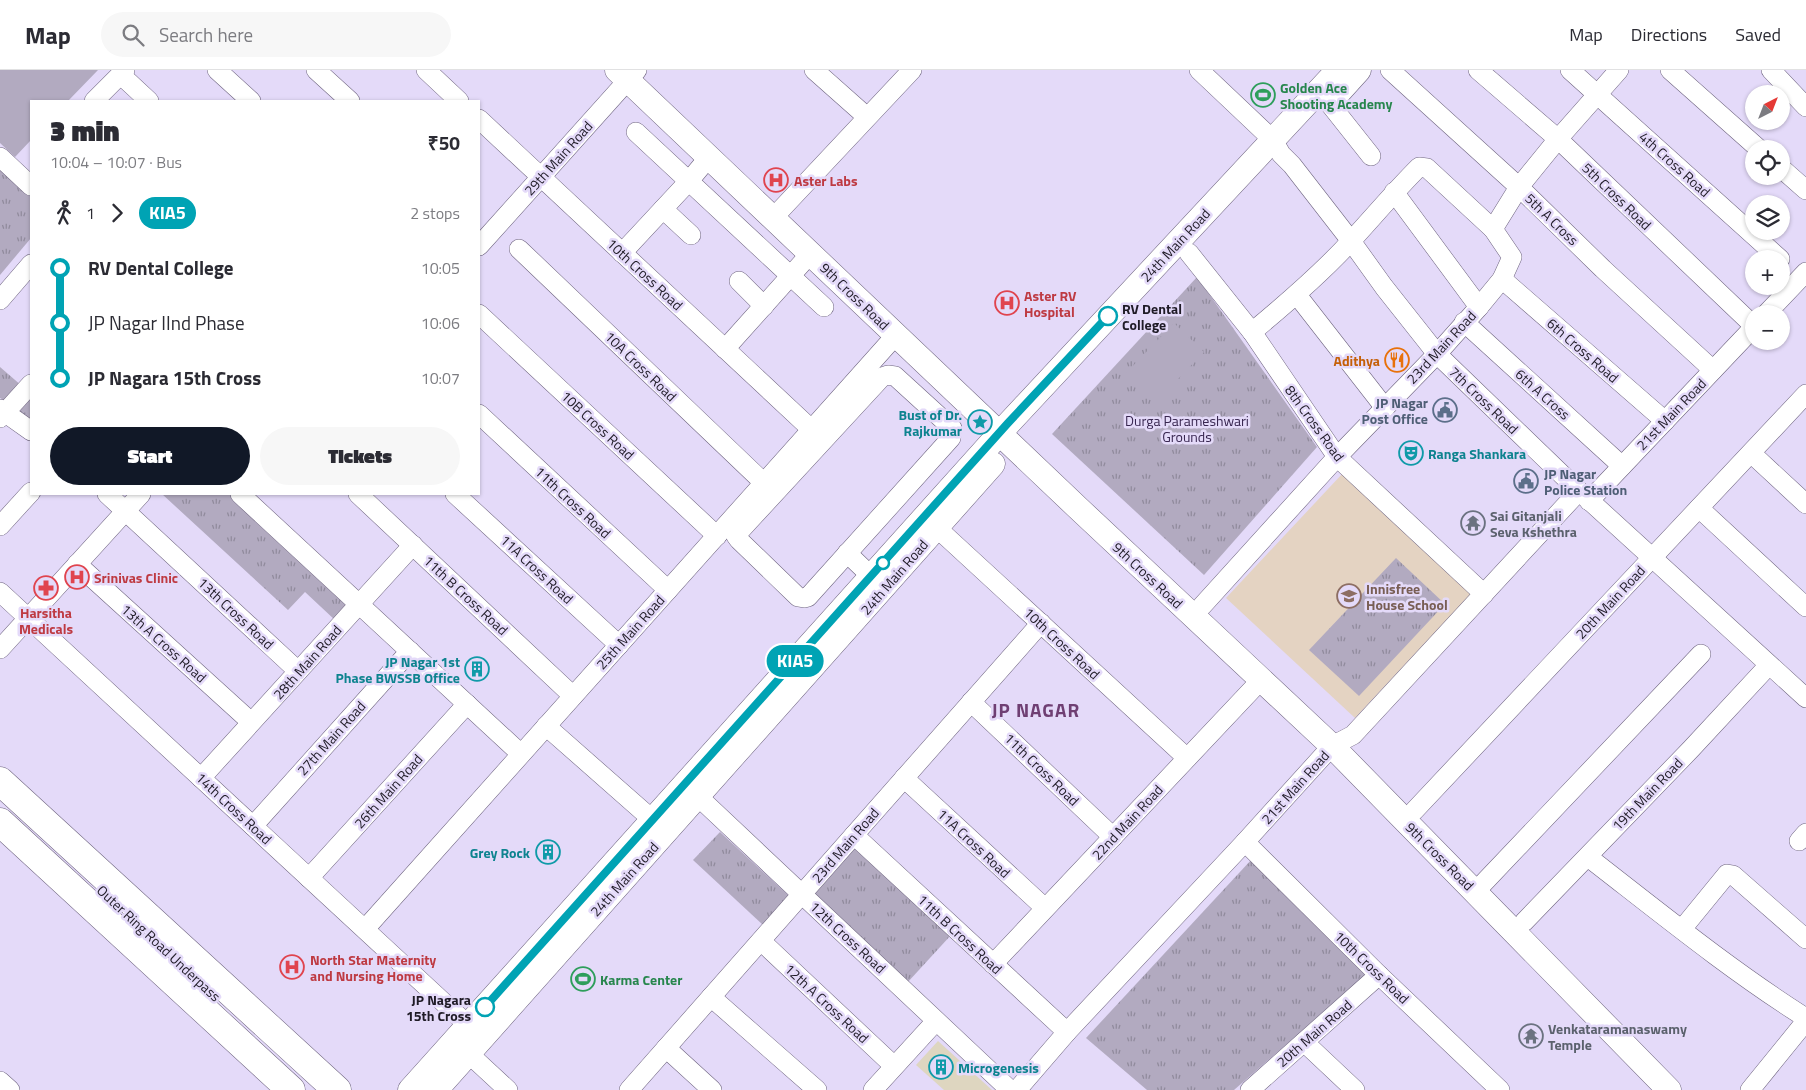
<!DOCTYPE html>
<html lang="en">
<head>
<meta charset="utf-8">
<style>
	:root { --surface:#fff; --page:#f7f7f7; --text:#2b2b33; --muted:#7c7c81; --line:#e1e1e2; --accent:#111827 }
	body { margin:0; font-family:"Titillium Web",sans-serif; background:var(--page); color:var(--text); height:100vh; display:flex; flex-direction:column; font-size:19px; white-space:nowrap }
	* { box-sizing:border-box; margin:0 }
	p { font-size:16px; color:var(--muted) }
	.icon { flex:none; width:28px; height:28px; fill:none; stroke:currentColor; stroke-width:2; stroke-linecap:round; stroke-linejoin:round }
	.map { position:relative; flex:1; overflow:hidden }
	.details { position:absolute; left:30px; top:30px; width:450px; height:395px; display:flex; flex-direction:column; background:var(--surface); border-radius:0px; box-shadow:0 1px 4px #0004 }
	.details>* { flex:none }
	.badge { padding:0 10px; border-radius:16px; font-size:18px; line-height:32px }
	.needle { width:32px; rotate:42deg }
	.fabs { position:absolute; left:1745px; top:15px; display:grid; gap:10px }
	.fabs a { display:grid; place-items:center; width:45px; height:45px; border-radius:50%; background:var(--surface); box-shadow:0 1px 4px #0004; font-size:25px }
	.map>.badge { position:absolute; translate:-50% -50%; box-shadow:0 0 0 2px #fff }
	.legs { display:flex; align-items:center; gap:8px; height:55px; padding:0 20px; font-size:16px }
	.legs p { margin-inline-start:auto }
	.overview { display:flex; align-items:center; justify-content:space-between; height:85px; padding:0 20px }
	h1 { font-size:28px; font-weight:800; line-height:38px }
	.action { display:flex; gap:10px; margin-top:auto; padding:10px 20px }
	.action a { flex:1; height:58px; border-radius:30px; background:var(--accent); color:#fff; font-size:20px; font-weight:800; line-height:58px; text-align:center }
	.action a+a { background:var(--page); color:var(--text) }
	ul { padding:0 20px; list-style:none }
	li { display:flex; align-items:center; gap:18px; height:55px; font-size:19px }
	li i { display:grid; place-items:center; width:8px; height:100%; margin:0 6px; background:currentColor }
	li i::after { content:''; width:12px; height:12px; margin:-6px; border:4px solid; border-radius:50%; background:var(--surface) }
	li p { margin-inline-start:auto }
	li:first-child i { background:linear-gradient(#0000 50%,currentColor 0) }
	li:last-child i { background:linear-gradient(currentColor 50%,#0000 0) }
	header { display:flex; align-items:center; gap:30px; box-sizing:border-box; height:70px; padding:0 25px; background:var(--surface); border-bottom:1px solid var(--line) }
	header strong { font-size:24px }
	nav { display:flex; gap:28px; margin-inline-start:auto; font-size:18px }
	.search { width:350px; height:45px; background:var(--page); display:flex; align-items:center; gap:12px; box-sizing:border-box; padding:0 18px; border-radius:28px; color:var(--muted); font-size:19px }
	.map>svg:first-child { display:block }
	.commercial { fill:#ded6c0 }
	.education { fill:#e4d3c2 }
	.park { fill:url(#park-tufts) }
	.pitch { fill:#b2aac0 }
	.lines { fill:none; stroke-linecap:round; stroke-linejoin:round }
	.minor-casing { stroke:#6e647f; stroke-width:20 }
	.major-casing { stroke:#6e647f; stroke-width:25 }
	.highway-casing { stroke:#6e647f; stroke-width:29 }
	.minor { stroke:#fff; stroke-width:19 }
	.major { stroke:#fff; stroke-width:24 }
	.highway { stroke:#fff; stroke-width:28 }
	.line-1-casing { stroke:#fff; stroke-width:11 }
	.line-1 { stroke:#00a3b4; stroke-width:8 }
	.stop-1-dot { fill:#fff; stroke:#00a3b4; stroke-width:2.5 }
	.labels { text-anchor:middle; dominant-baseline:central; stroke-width:5; stroke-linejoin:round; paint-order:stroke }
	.leisure-label { font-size:14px; font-weight:bold; fill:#27864d; stroke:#e4daf9; text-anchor:start }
	.street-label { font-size:14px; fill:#1f1b26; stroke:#e4daf9 }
	.health-label { font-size:14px; font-weight:bold; fill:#be3a42; stroke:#e4daf9; text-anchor:start }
	.stop-label { font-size:14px; font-weight:bold; fill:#1f1b26; stroke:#e4daf9; text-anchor:start }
	.food-label { font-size:14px; font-weight:bold; fill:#c56008; stroke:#e4daf9; text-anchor:end }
	.service-label { font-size:14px; font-weight:bold; fill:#4e5e75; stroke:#e4daf9; text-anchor:end }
	.culture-label { font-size:14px; font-weight:bold; fill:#0d838f; stroke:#e4daf9; text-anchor:end }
	.park-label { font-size:14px; fill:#37254f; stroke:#e4daf9 }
	.worship-label { font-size:14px; font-weight:bold; fill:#5b616d; stroke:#e4daf9; text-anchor:start }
	.education-label { font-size:14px; font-weight:bold; fill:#785e54; stroke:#e4daf9; text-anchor:start }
	.district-label { font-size:19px; font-weight:bold; letter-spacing:1px; fill:#6f3f73; stroke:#e4daf9 }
</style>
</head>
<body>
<header>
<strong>Map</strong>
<div class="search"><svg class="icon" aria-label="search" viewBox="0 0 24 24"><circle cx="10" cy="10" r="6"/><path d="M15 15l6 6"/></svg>Search here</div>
<nav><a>Map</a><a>Directions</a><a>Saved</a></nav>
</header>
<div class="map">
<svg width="1806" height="1020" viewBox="0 0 1806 1020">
	<defs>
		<pattern id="park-tufts" width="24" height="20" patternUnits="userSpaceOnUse" patternTransform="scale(1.25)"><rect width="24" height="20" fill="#b2aac0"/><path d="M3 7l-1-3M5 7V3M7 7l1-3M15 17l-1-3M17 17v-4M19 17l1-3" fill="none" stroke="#908a9c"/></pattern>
	</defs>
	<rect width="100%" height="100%" fill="#e4daf9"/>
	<polygon class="commercial" points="938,971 992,1020 944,1020 916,995"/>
	<polygon class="education" points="1343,403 1471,524 1355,648 1226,528"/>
	<g class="park">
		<polygon points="0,96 31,126 31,168 0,205"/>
		<polygon points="1197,207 1317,377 1204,505 1052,364"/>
		<polygon points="0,297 22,316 7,332 0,328"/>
		<polygon points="31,322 31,349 15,339"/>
		<polygon points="162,424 233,424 352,534 336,551 305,522 288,540"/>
		<polygon points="1396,488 1445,534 1359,626 1309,580"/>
		<polygon points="720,762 789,826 763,855 693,790"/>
		<polygon points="857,776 952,864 907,913 812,825"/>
		<polygon points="1252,789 1368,903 1234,1020 1147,1020 1086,968"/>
	</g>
	<g class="pitch">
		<polygon points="0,0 98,0 68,31 31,31 31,70 15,87 0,73"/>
		<polygon points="1174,253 1204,282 1156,332 1126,303"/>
	</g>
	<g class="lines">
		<g class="minor-casing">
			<g id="minor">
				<polyline points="217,0 251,31"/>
				<polyline points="316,0 350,31"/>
				<polyline points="426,0 459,31"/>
				<polyline points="814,0 867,47"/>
				<polyline points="1199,0 1273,70 1281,84 1292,95 1351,171 1384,217 1437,284 1579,421 1806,628"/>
				<polyline points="1390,0 1519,117 1603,199 1713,300"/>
				<polyline points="1478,0 1558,69 1754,256"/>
				<polyline points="1570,0 1780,189"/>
				<polyline points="1670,0 1759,79"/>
				<polyline points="1771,0 1806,37"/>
				<polyline points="121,5 149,31"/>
				<polyline points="94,31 125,0"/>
				<polyline points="1329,33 1371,86"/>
				<polyline points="479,49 811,359"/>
				<polyline points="636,62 824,237"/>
				<polyline points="0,87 31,116"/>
				<polyline points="1781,98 1806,120"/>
				<polyline points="1394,122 1479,237"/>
				<polyline points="663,139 691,165"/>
				<polyline points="773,148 912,0"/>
				<polyline points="1493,159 1519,117 1558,69 1619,0"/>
				<polyline points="479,176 637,0"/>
				<polyline points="519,179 764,413"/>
				<polyline points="622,183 689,111 709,87"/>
				<polyline points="1189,183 1252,262 1337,387 1484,524"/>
				<polyline points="1502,209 1665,351"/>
				<polyline points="739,211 764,236"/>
				<polyline points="1297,225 1385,338"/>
				<polyline points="0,230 31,194"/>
				<polyline points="479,244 717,466"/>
				<polyline points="1766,244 1806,202"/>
				<polyline points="1464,252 1622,396"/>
				<polyline points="725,279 811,183"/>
				<polygon points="888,305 895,306 952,358 951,368 808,527 804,528 798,527 739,470 736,466 738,463 882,307"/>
				<polyline points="0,339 31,361"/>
				<polyline points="479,344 668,520"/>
				<polyline points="0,348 31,314"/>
				<polyline points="1751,383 1806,434"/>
				<polyline points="107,424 298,601"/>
				<polyline points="240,424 521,684"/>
				<polyline points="358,424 573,626"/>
				<polyline points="455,424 619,575"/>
				<polyline points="1589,431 1754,257"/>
				<polyline points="1699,438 1806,537"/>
				<polyline points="0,456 31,422"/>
				<polyline points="937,458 1187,688"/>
				<polyline points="847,483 871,506"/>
				<polyline points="77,494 251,652"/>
				<polyline points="0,522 468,955"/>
				<path d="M1202,536L1337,387L1437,284L1479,237L1502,209L1512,187L1493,159L1427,98L1419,97C1395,121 1374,146 1351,171C1321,204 1287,233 1252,262"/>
				<polyline points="0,579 141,424"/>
				<polyline points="971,632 1113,767"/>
				<polyline points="546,656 663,759"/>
				<polyline points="201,708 413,475"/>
				<polyline points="904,708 1045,838"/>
				<polyline points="689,718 1010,1020"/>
				<polyline points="1414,741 1806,324"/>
				<polyline points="253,756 410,581"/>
				<polyline points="854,765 1067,962"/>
				<polyline points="1799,771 1806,763"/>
				<polyline points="1245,772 1379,905 1500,1020"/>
				<path d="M1588,787C1659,842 1730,900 1806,948"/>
				<polyline points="309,808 467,634"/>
				<polyline points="1475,822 1701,584"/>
				<polyline points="1524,852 1691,679 1769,595"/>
				<polyline points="365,859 896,265"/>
				<polyline points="1682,859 1727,804 1733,805 1806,869"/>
				<polyline points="761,871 894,996"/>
				<polyline points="993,894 1261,610"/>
				<polyline points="711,927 817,1020"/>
				<polyline points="1304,972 1355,1020"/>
				<polyline points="666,978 712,1020"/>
				<polyline points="468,983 508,1020"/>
				<polyline points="0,1011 10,1020"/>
				<polyline points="629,1020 1041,553"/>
				<polyline points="873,1020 936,951"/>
				<polyline points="1017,1020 1067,962 1245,772 1332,676 1353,665 1579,421"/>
				<polyline points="1250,1020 1379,905"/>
				<polyline points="1750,1020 1806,951"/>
			</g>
		</g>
		<g class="major-casing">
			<g id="major">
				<polyline points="617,0 1078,438 1332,676 1669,1020"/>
				<polyline points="1331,31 1359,0"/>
				<polyline points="410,1020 1009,353 1338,0"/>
				<polyline points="436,1020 993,394"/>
			</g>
		</g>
		<g class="highway-casing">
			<g id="highway">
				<polyline points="0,711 337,1020"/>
				<polyline points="0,752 291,1020"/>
			</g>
		</g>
		<use href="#minor" class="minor"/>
		<use href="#major" class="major"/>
		<use href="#highway" class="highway"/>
	</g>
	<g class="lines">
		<g class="line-1-casing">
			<polyline id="line-1" points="485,937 1008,353 1108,246"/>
		</g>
		<use href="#line-1" class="line-1"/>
	</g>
	<defs>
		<g id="stadium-ring" transform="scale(1.25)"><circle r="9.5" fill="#e4daf9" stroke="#2e9e5b" stroke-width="1.5"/><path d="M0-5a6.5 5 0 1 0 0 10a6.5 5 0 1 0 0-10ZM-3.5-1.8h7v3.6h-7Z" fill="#2e9e5b"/></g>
		<g id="hospital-ring" transform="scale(1.25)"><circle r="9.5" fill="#e4daf9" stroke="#e0444e" stroke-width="1.5"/><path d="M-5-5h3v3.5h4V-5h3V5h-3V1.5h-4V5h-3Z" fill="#e0444e"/></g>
		<g id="restaurant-ring" transform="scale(1.25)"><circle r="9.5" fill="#e4daf9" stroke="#e8710a" stroke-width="1.5"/><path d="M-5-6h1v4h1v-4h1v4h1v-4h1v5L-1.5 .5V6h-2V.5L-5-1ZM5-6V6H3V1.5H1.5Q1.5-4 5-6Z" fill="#e8710a"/></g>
		<g id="civic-ring" transform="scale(1.25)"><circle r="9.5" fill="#e4daf9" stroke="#5c6f8a" stroke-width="1.5"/><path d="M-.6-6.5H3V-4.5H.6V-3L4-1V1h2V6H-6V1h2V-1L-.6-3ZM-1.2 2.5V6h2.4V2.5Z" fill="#5c6f8a"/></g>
		<g id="sight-ring" transform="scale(1.25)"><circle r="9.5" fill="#e4daf9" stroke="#0f9aa8" stroke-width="1.5"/><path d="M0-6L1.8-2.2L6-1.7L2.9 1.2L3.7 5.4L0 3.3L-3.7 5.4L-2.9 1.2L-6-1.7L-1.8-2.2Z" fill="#0f9aa8"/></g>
		<g id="theatre-ring" transform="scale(1.25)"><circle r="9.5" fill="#e4daf9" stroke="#0f9aa8" stroke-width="1.5"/><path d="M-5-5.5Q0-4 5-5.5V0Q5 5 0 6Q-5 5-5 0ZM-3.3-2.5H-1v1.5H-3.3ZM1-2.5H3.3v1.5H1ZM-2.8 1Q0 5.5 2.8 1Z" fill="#0f9aa8"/></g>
		<g id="temple-ring" transform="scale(1.25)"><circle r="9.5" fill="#e4daf9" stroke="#6b7280" stroke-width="1.5"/><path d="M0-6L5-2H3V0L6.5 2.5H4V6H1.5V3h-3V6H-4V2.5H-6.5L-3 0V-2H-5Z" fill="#6b7280"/></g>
		<g id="pharmacy-ring" transform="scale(1.25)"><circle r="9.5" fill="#e4daf9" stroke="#e0444e" stroke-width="1.5"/><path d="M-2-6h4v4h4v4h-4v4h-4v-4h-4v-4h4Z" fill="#e0444e"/></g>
		<g id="school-ring" transform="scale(1.25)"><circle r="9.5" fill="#e4daf9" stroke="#8d6e63" stroke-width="1.5"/><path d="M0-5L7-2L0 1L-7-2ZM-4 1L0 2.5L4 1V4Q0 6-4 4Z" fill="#8d6e63"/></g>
		<g id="building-ring" transform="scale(1.25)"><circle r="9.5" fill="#e4daf9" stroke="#0f9aa8" stroke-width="1.5"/><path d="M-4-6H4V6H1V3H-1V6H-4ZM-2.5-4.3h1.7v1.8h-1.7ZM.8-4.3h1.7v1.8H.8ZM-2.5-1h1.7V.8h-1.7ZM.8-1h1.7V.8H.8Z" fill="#0f9aa8"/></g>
	</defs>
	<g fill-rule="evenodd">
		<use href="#stadium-ring" x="1263" y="25"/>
		<use href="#hospital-ring" x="776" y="110"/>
		<use href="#hospital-ring" x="1007" y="233"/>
		<use href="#restaurant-ring" x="1397" y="290"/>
		<use href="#civic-ring" x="1445" y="340"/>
		<use href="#sight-ring" x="980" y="352"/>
		<use href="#theatre-ring" x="1411" y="383"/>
		<use href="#civic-ring" x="1526" y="411"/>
		<use href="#temple-ring" x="1473" y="453"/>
		<use href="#hospital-ring" x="77" y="507"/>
		<use href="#pharmacy-ring" x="46" y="518"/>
		<use href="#school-ring" x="1349" y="526"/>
		<use href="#building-ring" x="477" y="599"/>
		<use href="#building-ring" x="548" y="782"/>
		<use href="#hospital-ring" x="292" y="897"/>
		<use href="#stadium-ring" x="583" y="909"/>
		<use href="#temple-ring" x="1531" y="966"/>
		<use href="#building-ring" x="941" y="997"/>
	</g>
	<g class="stop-1-dot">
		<circle cx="1108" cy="246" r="9"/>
		<circle cx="883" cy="493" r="6"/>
		<circle cx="485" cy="937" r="9"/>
	</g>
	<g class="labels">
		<g class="leisure-label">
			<text x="1280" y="17">Golden Ace<tspan x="1280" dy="16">Shooting Academy</tspan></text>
			<text x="600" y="909">Karma Center</text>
		</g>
		<g class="street-label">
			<text transform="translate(558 88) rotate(-48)">29th Main Road</text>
			<text transform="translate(1675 94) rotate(42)">4th Cross Road</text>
			<text transform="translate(1617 126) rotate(44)">5th Cross Road</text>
			<text transform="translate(1552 149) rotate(44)">5th A Cross</text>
			<text transform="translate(1175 175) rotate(-47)">24th Main Road</text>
			<text transform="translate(645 204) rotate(43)">10th Cross Road</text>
			<text transform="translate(855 226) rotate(44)">9th Cross Road</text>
			<text transform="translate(1441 277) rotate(-47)">23rd Main Road</text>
			<text transform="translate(1583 280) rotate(41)">6th Cross Road</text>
			<text transform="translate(641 296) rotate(44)">10A Cross Road</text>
			<text transform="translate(1543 324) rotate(42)">6th A Cross</text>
			<text transform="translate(1484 330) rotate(44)">7th Cross Road</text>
			<text transform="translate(1671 344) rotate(-46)">21st Main Road</text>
			<text transform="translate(1315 353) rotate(54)">8th Cross Road</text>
			<text transform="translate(598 355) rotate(43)">10B Cross Road</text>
			<text transform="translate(573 432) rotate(43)">11th Cross Road</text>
			<text transform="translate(537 499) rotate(43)">11A Cross Road</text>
			<text transform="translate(1148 505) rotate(43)">9th Cross Road</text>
			<text transform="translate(894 507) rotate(-49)">24th Main Road</text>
			<text transform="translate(466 525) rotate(43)">11th B Cross Road</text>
			<text transform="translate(1610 532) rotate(-47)">20th Main Road</text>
			<text transform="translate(236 543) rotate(43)">13th Cross Road</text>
			<text transform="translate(630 562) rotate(-48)">25th Main Road</text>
			<text transform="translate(164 573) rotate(42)">13th A Cross Road</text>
			<text transform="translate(1062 573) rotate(43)">10th Cross Road</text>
			<text transform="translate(307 592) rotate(-48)">28th Main Road</text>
			<text transform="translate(331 668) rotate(-48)">27th Main Road</text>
			<text transform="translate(1042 699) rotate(44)">11th Cross Road</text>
			<text transform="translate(1295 717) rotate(-48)">21st Main Road</text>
			<text transform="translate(388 721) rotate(-48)">26th Main Road</text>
			<text transform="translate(1647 724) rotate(-46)">19th Main Road</text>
			<text transform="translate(234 738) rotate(43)">14th Cross Road</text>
			<text transform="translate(1127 752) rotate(-47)">22nd Main Road</text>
			<text transform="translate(974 773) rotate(43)">11A Cross Road</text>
			<text transform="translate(845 775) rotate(-49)">23rd Main Road</text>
			<text transform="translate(1440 786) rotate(45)">9th Cross Road</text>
			<text transform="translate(624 809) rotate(-48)">24th Main Road</text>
			<text transform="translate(960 864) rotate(43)">11th B Cross Road</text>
			<text transform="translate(848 867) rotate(43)">12th Cross Road</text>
			<text transform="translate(159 873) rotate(43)">Outer Ring Road Underpass</text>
			<text transform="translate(1372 897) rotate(44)">10th Cross Road</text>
			<text transform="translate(827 933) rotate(43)">12th A Cross Road</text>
			<text transform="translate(1314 963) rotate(-41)">20th Main Road</text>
		</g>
		<g class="health-label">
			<text x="794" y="110">Aster Labs</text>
			<text x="1024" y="225">Aster RV<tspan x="1024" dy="16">Hospital</tspan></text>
			<text x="94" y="507">Srinivas Clinic</text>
			<text x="46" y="542" text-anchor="middle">Harsitha<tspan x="46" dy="16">Medicals</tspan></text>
			<text x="310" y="889">North Star Maternity<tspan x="310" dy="16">and Nursing Home</tspan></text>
		</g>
		<g class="stop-label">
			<text x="1122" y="238">RV Dental<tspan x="1122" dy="16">College</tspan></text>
			<text x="471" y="929" text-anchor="end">JP Nagara<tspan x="471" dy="16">15th Cross</tspan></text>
		</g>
		<g class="food-label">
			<text x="1380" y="290">Adithya</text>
		</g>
		<g class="service-label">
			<text x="1428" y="332">JP Nagar<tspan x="1428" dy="16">Post Office</tspan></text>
			<text x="1544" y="403" text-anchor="start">JP Nagar<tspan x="1544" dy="16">Police Station</tspan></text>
		</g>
		<g class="culture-label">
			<text x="962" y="344">Bust of Dr.<tspan x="962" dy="16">Rajkumar</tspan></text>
			<text x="1428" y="383" text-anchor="start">Ranga Shankara</text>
			<text x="460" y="591">JP Nagar 1st<tspan x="460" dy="16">Phase BWSSB Office</tspan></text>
			<text x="530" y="782">Grey Rock</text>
			<text x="958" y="997" text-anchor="start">Microgenesis</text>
		</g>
		<g class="park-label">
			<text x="1187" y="350">Durga Parameshwari<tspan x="1187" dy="16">Grounds</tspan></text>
		</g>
		<g class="worship-label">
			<text x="1490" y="445">Sai Gitanjali<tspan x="1490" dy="16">Seva Kshethra</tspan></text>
			<text x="1548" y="958">Venkataramanaswamy<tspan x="1548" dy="16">Temple</tspan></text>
		</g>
		<g class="education-label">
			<text x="1366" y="518">Innisfree<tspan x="1366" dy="16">House School</tspan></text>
		</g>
		<g class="district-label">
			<text x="1036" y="639">JP NAGAR</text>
		</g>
	</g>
</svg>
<div class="fabs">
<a><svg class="needle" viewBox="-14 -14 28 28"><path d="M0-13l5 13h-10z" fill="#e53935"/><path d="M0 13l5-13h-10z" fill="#7c7c81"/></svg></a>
<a><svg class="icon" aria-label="locate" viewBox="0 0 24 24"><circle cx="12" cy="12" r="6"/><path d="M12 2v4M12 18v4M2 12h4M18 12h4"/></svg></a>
<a><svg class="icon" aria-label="layers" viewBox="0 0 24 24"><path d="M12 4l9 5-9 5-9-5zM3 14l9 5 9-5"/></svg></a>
<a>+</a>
<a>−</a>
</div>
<b class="badge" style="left:795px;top:591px;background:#00a3b4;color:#fff">KIA5</b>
<section class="details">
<div class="overview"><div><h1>3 min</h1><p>10:04 – 10:07 · Bus</p></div><b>₹50</b></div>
<div class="legs"><svg class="icon" aria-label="walk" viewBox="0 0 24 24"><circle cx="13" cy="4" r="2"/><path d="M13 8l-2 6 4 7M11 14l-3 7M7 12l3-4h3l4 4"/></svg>1<svg class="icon" aria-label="forward" viewBox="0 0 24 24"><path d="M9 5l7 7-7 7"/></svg><b class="badge" style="background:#00a3b4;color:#fff">KIA5</b><p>2 stops</p></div>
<ul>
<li><i style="color:#00a3b4"></i><b>RV Dental College</b><p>10:05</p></li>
<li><i style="color:#00a3b4"></i><span>JP Nagar IInd Phase</span><p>10:06</p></li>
<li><i style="color:#00a3b4"></i><b>JP Nagara 15th Cross</b><p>10:07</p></li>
</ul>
<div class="action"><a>Start</a><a>Tickets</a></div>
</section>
</div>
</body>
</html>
